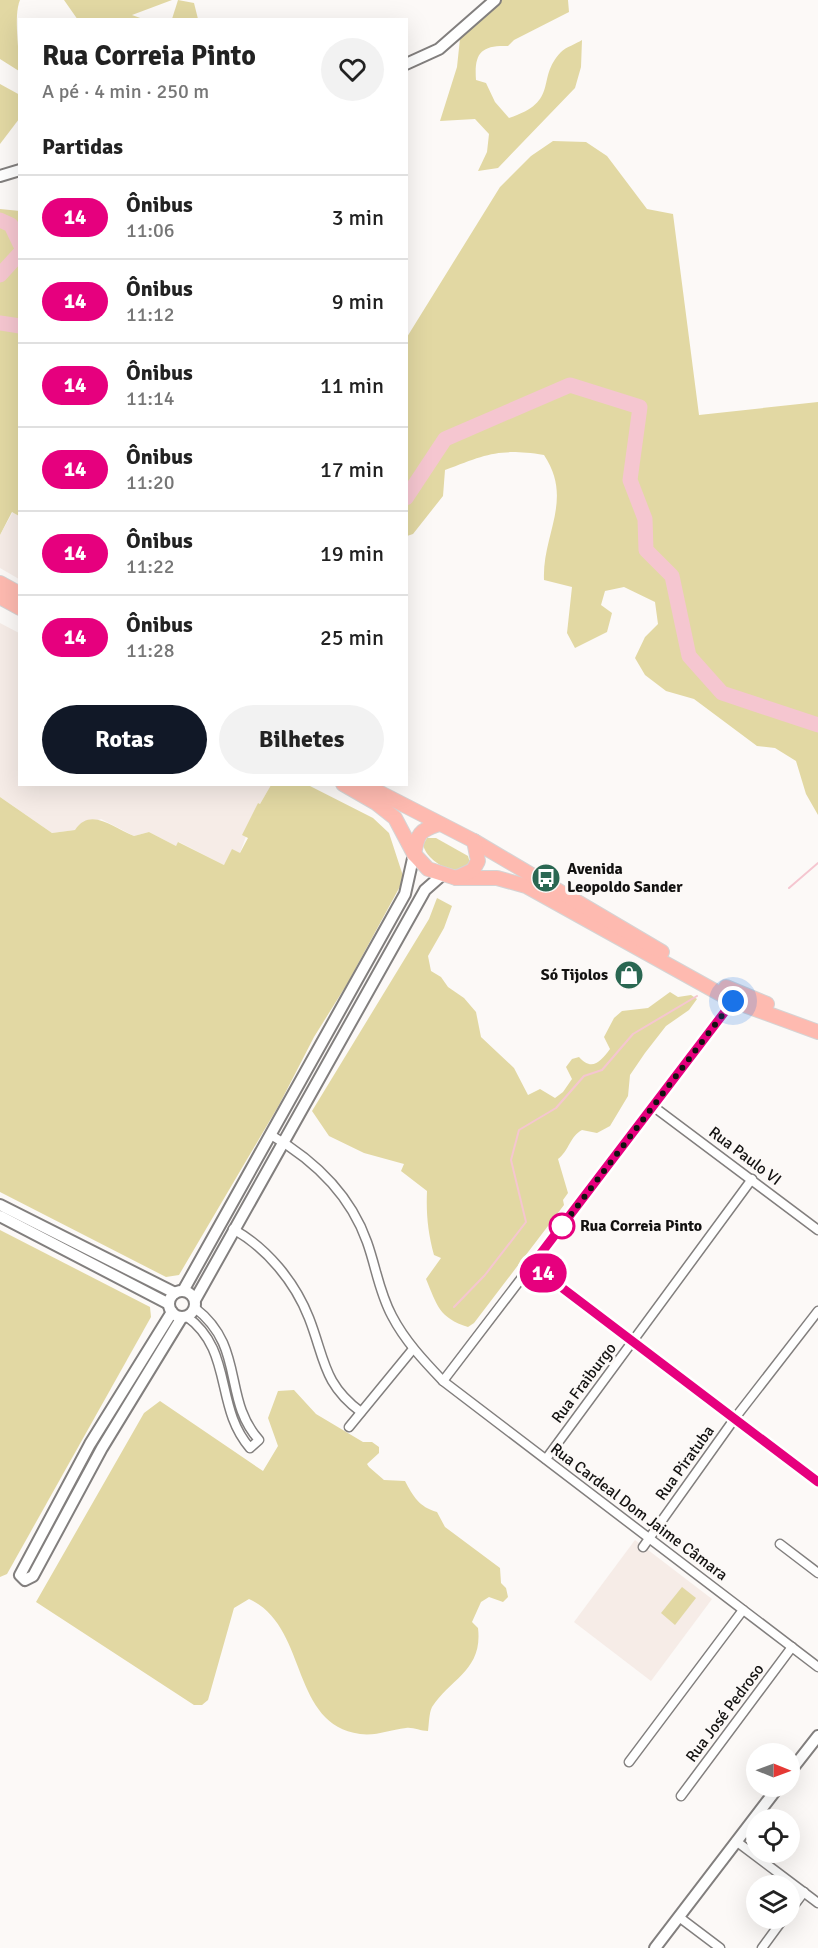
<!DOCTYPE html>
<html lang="pt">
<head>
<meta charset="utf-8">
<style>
	:root { --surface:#fff; --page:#f2f2f2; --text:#222; --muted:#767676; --line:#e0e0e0; --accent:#111827 }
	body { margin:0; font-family:Signika,sans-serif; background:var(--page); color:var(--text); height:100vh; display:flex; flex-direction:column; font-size:22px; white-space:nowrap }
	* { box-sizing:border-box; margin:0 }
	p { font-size:20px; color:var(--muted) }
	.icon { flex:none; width:33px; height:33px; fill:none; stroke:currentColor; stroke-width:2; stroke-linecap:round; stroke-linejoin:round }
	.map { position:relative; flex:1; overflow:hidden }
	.panel { position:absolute; left:18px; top:18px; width:390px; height:768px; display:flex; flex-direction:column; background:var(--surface); border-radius:0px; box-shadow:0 6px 24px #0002 }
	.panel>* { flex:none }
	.badge { padding:0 12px; border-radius:20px; font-size:21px; line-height:39px }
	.needle { width:39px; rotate:91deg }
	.tools { position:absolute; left:746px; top:1743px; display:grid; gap:12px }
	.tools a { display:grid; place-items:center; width:54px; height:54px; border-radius:50%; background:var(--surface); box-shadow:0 6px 24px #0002; font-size:30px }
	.you { position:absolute; width:30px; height:30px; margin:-15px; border:4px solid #fff; border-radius:50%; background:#1a73e8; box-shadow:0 0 0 9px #1a73e833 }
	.map>.badge { position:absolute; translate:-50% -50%; box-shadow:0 0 0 3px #fff }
	h2 { padding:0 24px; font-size:22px; line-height:54px }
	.round { display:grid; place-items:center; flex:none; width:63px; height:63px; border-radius:32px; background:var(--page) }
	.summary { display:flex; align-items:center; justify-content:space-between; height:102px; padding:0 24px }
	h1 { font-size:28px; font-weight:700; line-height:45px }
	.button { display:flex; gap:12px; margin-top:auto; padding:12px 24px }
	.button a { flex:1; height:69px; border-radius:36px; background:var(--accent); color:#fff; font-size:24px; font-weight:700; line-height:69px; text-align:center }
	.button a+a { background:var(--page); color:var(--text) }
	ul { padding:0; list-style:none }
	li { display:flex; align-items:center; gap:18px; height:84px; padding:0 24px; border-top:2px solid var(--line) }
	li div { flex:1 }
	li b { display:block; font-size:22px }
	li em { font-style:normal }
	li .badge { min-width:66px; font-weight:700; text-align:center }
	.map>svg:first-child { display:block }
	.built { fill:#f6ece7 }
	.green { fill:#e2d8a3 }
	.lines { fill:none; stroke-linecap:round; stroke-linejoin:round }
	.stream { stroke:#f5c6d0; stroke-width:2 }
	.river { stroke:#f5c6d0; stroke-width:15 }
	.minor-casing { stroke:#827f7e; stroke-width:11 }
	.tertiary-casing { stroke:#827f7e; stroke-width:14 }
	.trunk-casing { stroke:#d5d4d4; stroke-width:16 }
	.minor { stroke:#fff; stroke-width:8 }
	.tertiary { stroke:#fff; stroke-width:10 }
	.trunk { stroke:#febab0; stroke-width:14 }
	.line-casing { stroke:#fff; stroke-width:14 }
	.line { stroke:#e6007e; stroke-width:9 }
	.walk { stroke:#131211; stroke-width:6; stroke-dasharray:0 10.8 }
	.stop-dot { fill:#fff; stroke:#e6007e; stroke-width:3 }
	.labels { text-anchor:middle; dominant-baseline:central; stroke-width:6; stroke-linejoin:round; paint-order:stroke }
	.poi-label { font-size:16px; font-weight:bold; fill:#131211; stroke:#fcf9f7; text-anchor:start }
	.street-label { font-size:16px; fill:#131211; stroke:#fcf9f7 }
	.stop-label { font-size:16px; font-weight:bold; fill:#131211; stroke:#fcf9f7; text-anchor:start }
</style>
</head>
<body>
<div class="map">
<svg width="818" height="1948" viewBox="0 0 818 1948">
	<rect width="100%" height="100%" fill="#fcf9f7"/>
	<g class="built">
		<polygon points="13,512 19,516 19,579 0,568 0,535"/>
		<polygon points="0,623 19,633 20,784 271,785 260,804 258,803 240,853 224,865 179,842 176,846 149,832 134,836 101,819 75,830 52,833 0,797"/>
		<polygon points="635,1540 712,1599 651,1681 574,1622"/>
	</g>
	<g class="green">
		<path d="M0,0H20C13,17 20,50 19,71L0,59Z"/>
		<polygon points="64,0 172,0 132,15 143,19 78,20"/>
		<polygon points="178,0 194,3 198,19 172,19"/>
		<path d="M495,0H568L569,12L514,40L508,46C481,45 474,53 476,80L486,83L495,102L509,118C561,101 535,79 561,52C566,47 576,44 582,40L581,67L575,88L498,168L478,171L487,152L489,134L475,119L440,121L457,67L461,29Z"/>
		<polygon points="0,84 20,95 19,119 0,144"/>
		<path d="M553,141L586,142L607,156L647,209L673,214L699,415L818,402V815L806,794L796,761L775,748L757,746L694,699L666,691L645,675L635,658L645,637L658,624L655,602L624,587L605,591L601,605L612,613L607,632L575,648L567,633L572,587L544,580C542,534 574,500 544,455C498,448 487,454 445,470L443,496L413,534L407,536V337L500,187L531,156Z"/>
		<polygon points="0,209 20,211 19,516 12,512 0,535"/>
		<path d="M271,785H308L373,818L389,833L404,879L347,984L314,1037L279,1105L179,1275L166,1277L0,1192V797L52,833L75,830C91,806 114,829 134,836L149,832L176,846L178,842L224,865L232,849L240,853L248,838L242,835L258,803L260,804Z"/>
		<path d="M427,838H436L468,856L470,863L462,870C447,872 427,860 423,845Z"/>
		<path d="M437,898L452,906L444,928L428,956L431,971L441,977L448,987L464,998L476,1012L481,1037L514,1068L528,1095L540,1089L555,1098L563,1092L572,1079L566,1067L572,1059L579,1057C592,1072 601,1061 610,1049L604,1037L614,1018L622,1011L648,1008L670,992L678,997L691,995L697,999L689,1010L666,1026L645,1053L630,1075L628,1096L610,1126L597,1133L582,1130C570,1136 569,1151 558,1159L568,1193L563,1200L564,1205L474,1323L468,1327C439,1318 437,1305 426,1279L441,1258L434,1255C428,1233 426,1214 427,1191L401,1171L404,1164L364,1153L329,1136L312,1111L429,919Z"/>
		<polygon points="0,1230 150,1307 151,1317 7,1574 0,1577"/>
		<path d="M294,1390L316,1414L363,1442H372L379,1447V1453L367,1464L369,1467L384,1480L405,1481C413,1496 419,1507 437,1512L445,1527L500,1568L501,1583L506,1588L508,1597L503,1602L489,1597L481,1602L472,1622L478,1628C483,1670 451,1678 432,1707C429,1713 429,1724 428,1731C420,1731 413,1727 406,1728C389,1730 377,1736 360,1734C289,1724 309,1626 249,1599L234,1608L208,1700L202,1705H194L36,1602L144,1413L160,1401L263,1471L278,1446L268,1418L278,1391Z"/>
		<polygon points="682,1587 696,1598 675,1625 661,1613"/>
	</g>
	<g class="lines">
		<g class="stream">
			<polyline points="789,888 818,863"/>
			<polyline points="454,1307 485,1275 526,1222 511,1160 519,1130 556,1108 584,1076 602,1070 633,1034 697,996"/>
		</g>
		<g class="river">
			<polyline points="0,220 11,225 20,244"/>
			<polyline points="0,275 20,253"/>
			<polyline points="0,323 20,326"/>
			<polyline points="406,498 445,439 570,385 640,407 630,480 645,519 646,550 672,576 689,656 722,693 818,725"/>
		</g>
		<g class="minor-casing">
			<g id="minor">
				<polyline points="654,1107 818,1230"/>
				<path d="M271,1135C314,1160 350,1194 367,1242C376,1267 379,1292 392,1316C405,1341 424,1361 443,1381L818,1667"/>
				<path d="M233,1229C267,1248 295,1282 309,1318C325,1359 323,1384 361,1412"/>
				<polyline points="532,1265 818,1482"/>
				<path d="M186,1316C234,1350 214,1407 250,1448L259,1440C222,1399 246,1347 195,1308"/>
				<polyline points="443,1381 733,1001"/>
				<polyline points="349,1427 413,1349"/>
				<polyline points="546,1459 752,1179"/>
				<polyline points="780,1544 818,1573"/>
				<polyline points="643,1547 735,1418 818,1311"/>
				<polyline points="629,1762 743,1610"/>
				<polyline points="681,1796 792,1647"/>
				<polyline points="736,1841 818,1903"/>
				<polyline points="789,1912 804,1892"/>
				<polyline points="679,1917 720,1948"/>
				<polyline points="762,1948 784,1918"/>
			</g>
		</g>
		<g class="tertiary-casing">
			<g id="tertiary">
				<polyline points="406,64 439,49 495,0"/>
				<polyline points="0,176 20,170"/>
				<polyline points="0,1205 175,1293"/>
				<polyline points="0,1216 169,1304"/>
				<polyline points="183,1291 405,894 414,854"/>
				<circle cx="182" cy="1304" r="13"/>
				<polyline points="195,1300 425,890 442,875"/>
				<polyline points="172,1312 90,1444 20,1575 25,1580 33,1576 102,1448 182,1317"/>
				<polyline points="789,1773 818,1736"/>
				<polyline points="655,1948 779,1786"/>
			</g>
		</g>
		<g class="trunk-casing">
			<g id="trunk">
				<polyline points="0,583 20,594"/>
				<polyline points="0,597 20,608"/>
				<polyline points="343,784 376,803 395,818 414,854 428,869 456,878 497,878 526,886 733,1001 818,1032"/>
				<polyline points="363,784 474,841 662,952"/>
				<path d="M414,854C418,833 419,831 439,824"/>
				<polyline points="456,878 473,870 478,861 474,841"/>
				<polyline points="726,987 767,1004"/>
			</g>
		</g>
		<use href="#minor" class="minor"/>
		<use href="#tertiary" class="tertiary"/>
		<use href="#trunk" class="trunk"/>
	</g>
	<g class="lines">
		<g class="line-casing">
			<polyline id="line" points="733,1001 532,1265 818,1482"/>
		</g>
		<use href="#line" class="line"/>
		<polyline class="walk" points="562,1226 557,1233 733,1001"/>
	</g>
	<defs>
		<g id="bus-disc" transform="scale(1.5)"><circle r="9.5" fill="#2a6752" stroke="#fcf9f7"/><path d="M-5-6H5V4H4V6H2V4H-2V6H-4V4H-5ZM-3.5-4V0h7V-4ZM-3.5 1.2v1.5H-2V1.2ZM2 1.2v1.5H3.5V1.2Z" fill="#fff"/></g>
		<g id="shop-disc" transform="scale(1.5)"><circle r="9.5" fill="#2a6752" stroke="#fcf9f7"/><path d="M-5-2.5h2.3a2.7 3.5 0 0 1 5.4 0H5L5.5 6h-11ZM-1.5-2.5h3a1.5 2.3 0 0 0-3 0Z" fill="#fff"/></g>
	</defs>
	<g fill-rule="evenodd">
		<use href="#bus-disc" x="546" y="878"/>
		<use href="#shop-disc" x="629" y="975"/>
	</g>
	<circle class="stop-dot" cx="562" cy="1226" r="12"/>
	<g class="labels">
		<g class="poi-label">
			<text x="567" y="869">Avenida<tspan x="567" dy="18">Leopoldo Sander</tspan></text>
			<text x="608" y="975" text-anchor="end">Só Tijolos</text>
		</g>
		<g class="street-label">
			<text transform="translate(745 1156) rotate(37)">Rua Paulo VI</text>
			<text transform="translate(584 1383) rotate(-53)">Rua Fraiburgo</text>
			<text transform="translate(685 1463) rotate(-54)">Rua Piratuba</text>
			<text transform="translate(639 1512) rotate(37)">Rua Cardeal Dom Jaime Câmara</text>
			<text transform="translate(725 1713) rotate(-53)">Rua José Pedroso</text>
		</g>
		<g class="stop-label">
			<text x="580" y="1226">Rua Correia Pinto</text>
		</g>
	</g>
</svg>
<div class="tools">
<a><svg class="needle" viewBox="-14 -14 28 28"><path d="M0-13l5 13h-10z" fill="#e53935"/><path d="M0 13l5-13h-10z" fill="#767676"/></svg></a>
<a><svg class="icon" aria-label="locate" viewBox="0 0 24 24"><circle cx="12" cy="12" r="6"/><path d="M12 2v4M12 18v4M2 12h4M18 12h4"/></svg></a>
<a><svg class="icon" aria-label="layers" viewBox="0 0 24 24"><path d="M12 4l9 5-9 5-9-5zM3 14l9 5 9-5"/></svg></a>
</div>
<div class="you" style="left:733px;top:1001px"></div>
<b class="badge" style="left:543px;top:1273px;background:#e6007e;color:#fff">14</b>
<section class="panel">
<div class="summary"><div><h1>Rua Correia Pinto</h1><p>A pé · 4 min · 250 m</p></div><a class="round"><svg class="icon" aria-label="heart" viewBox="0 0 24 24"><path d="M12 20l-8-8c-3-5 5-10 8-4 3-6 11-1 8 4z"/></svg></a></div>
<h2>Partidas</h2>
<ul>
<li><span class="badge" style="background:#e6007e;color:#fff">14</span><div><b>Ônibus</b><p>11:06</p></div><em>3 min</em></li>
<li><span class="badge" style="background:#e6007e;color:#fff">14</span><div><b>Ônibus</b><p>11:12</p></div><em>9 min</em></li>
<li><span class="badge" style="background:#e6007e;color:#fff">14</span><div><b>Ônibus</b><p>11:14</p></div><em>11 min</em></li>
<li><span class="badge" style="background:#e6007e;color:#fff">14</span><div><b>Ônibus</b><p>11:20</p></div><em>17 min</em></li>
<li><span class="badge" style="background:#e6007e;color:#fff">14</span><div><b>Ônibus</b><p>11:22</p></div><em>19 min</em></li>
<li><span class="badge" style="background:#e6007e;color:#fff">14</span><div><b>Ônibus</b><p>11:28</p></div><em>25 min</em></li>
</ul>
<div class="button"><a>Rotas</a><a>Bilhetes</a></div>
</section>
</div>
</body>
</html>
